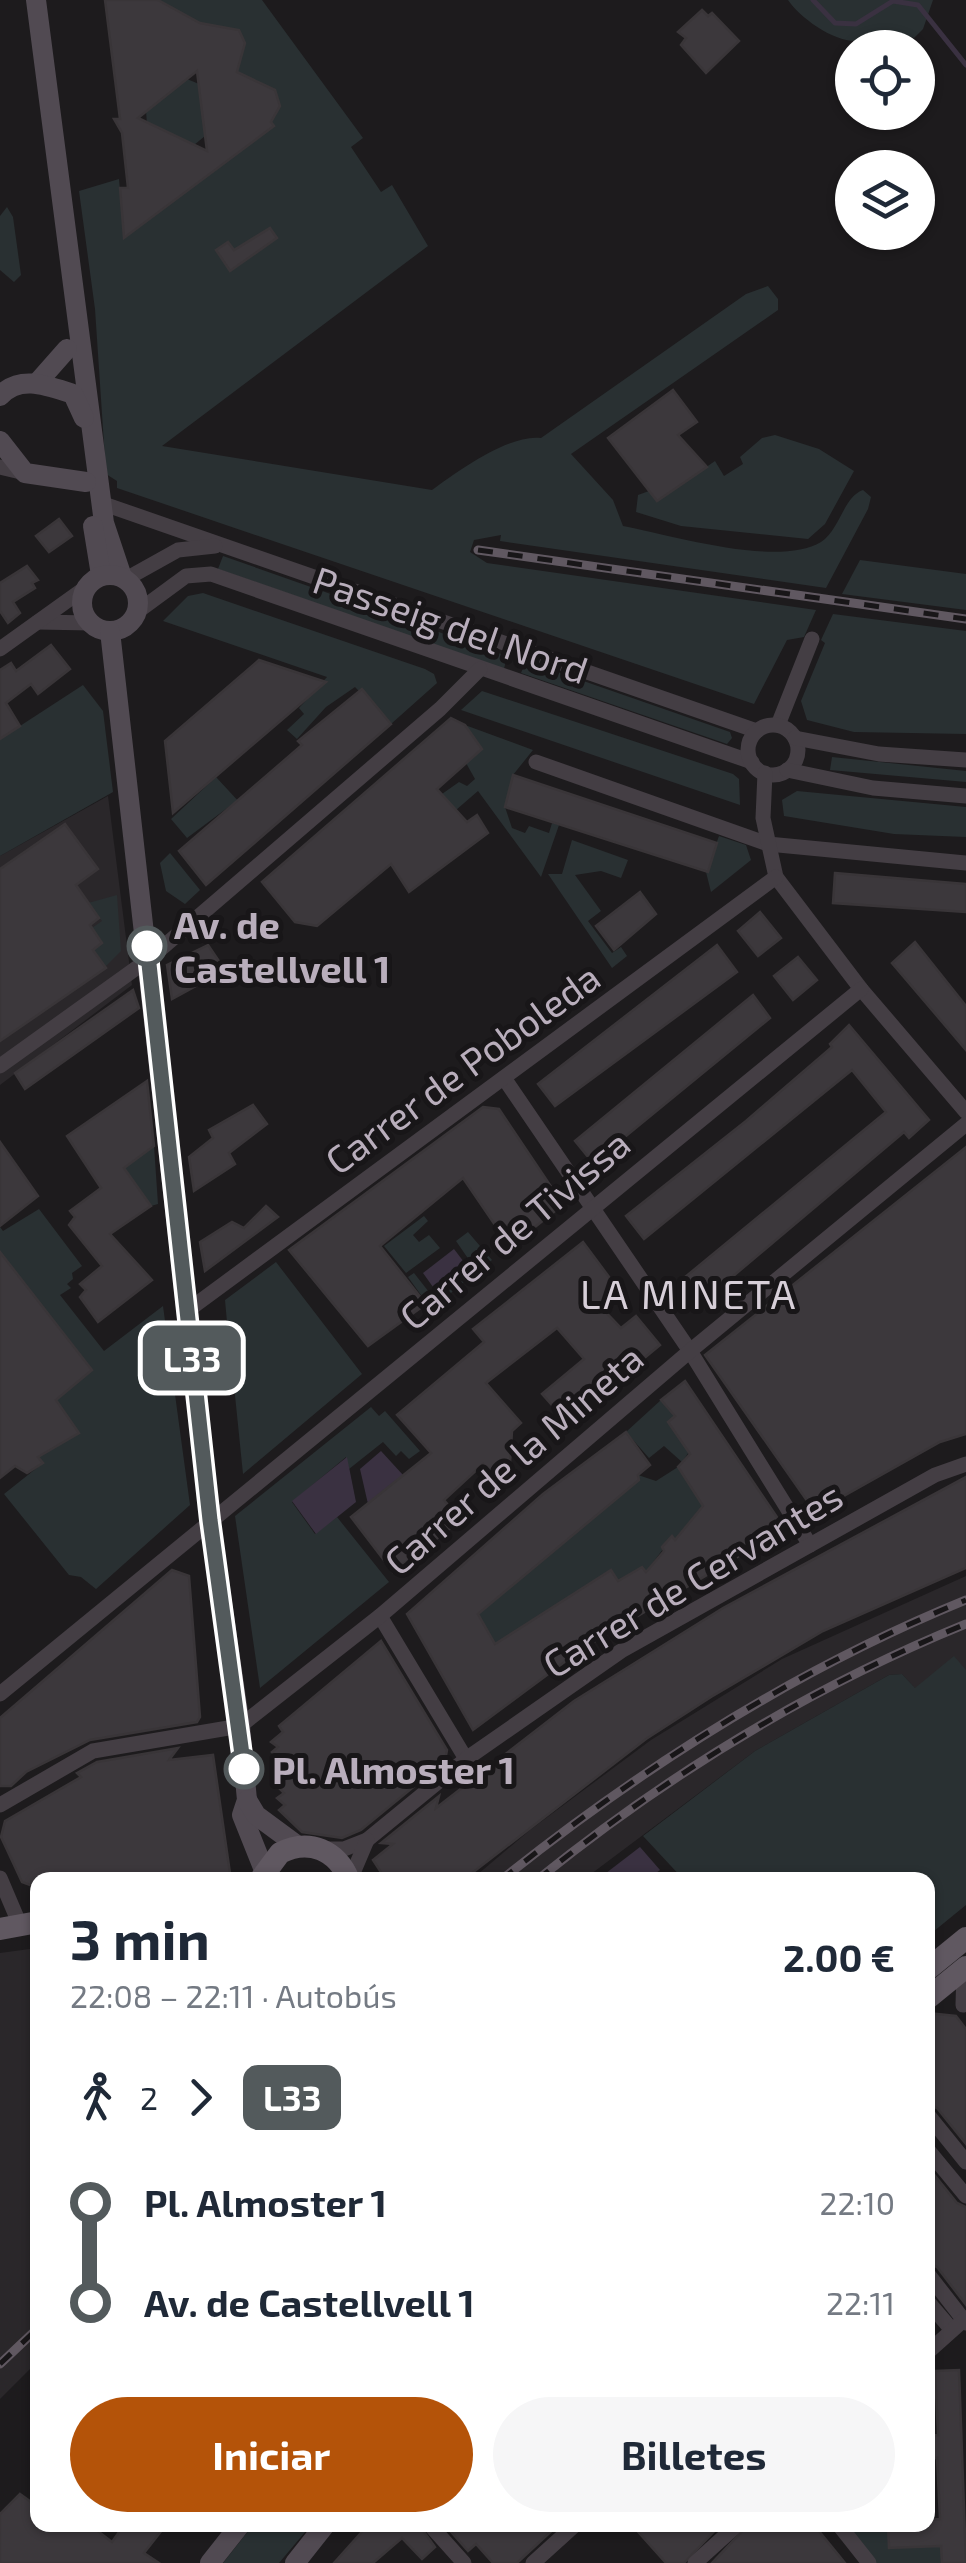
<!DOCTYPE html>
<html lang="es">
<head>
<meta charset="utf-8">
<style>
	:root { --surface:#fff; --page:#f6f6f7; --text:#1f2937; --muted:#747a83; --accent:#b45309 }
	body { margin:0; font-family:"Exo 2",sans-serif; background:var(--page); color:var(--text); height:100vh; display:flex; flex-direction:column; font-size:38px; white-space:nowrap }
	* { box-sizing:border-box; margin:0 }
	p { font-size:32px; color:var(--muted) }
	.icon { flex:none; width:55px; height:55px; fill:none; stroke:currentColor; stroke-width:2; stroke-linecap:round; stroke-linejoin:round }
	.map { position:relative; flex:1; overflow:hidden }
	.panel { position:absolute; left:30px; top:1872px; width:905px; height:660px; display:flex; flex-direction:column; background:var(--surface); border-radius:20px; box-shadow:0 2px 8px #0004 }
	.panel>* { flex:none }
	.badge { padding:0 20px; border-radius:15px; font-size:35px; line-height:65px }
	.controls { position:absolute; left:835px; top:30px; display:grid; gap:20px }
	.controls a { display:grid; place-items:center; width:100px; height:100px; border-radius:50%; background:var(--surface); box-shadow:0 2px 8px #0004; font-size:50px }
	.map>.badge { position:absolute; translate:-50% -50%; box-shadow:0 0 0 5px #fff }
	.legs { display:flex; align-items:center; gap:15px; height:110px; padding:0 40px; font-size:32px }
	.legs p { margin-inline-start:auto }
	.overview { display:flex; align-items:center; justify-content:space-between; height:170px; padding:0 40px }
	h1 { font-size:55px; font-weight:700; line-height:75px }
	.button { display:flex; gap:20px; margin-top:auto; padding:20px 40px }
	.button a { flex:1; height:115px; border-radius:60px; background:var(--accent); color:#fff; font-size:40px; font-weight:700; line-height:115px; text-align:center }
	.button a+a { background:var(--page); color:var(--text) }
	ul { padding:0 40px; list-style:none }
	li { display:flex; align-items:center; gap:35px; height:100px; font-size:38px }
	li i { display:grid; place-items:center; width:15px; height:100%; margin:0 12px; background:currentColor }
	li i::after { content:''; width:25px; height:25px; margin:-12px; border:8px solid; border-radius:50%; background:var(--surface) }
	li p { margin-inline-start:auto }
	li:first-child i { background:linear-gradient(#0000 50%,currentColor 0) }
	li:last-child i { background:linear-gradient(currentColor 50%,#0000 0) }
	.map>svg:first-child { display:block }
	.built { fill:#2a272a }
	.green { fill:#293032 }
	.water { fill:#3a3141 }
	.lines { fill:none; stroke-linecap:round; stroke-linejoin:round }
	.stream { stroke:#3a3141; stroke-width:5 }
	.building { fill:#3c383c; stroke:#393538; stroke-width:2.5; fill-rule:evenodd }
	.street { stroke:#443e44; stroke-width:15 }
	.secondary { stroke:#514a52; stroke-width:20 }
	.primary { stroke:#605861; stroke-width:22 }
	.rail-casing { stroke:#605861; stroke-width:9 }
	.rail { stroke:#181618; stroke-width:5; stroke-dasharray:15; stroke-linecap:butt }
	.line-1-casing { stroke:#fff; stroke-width:22 }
	.line-1 { stroke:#535a5c; stroke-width:15 }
	.stop-1-dot { fill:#fff; stroke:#535a5c; stroke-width:5 }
	.labels { text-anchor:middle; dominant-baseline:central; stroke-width:10; stroke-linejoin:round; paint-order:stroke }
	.street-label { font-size:38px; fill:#b9aebc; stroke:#181618 }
	.stop-label { font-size:38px; font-weight:bold; fill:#b9aebc; stroke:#181618; text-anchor:start }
	.neighbourhood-label { font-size:40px; letter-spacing:2.5px; fill:#d7cfd8; stroke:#181618 }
</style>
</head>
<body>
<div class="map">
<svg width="966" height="2563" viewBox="0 0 966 2563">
	<rect width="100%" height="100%" fill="#1d1b1d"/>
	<g class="built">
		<polygon points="108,796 132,985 0,1085 0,856"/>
		<polygon points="966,1576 966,1745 902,1674 889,1675 755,1751 583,1880 471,1880 530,1830 651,1740 782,1659"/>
		<polygon points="37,1948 37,2362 0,2399 0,1953"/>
	</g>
	<g class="green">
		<path d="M158,0H262L363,138L351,147L381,192L392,185L428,246L162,446L432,490C458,471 509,434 541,438L746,294L768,286L778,299V310L571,454L613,500L623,526C671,535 778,568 821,542C840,530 843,497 863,490L871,497L868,509L826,588L500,541L501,535L474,540L470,552L487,563L816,610L804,637L787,640L754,704L117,488V481L106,474L95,309L79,191L119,179L124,237L273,126L270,121L279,106L275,90L237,72L245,42L239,30L200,23Z"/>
		<path d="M788,0H933L923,29L914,38C884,29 884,39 858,41C835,43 800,18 788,0Z"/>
		<polygon points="187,79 199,84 205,136 194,145 147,124 146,111"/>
		<polygon points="7,207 13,217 21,275 14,282 0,270 0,216"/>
		<polygon points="775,435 819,449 854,471 825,524 808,539 681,526 636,512 638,495 649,491 657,501 715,461 724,476 743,464 740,457 762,438"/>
		<polygon points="223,556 507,656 504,669 218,569"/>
		<polygon points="860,560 966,574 966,610 842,594"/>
		<polygon points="203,593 425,669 434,674 437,683 391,724 355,687 326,707 297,739 287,730 304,714 299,708 327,677 163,621 188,596"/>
		<polygon points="833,614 966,631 966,734 854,732 807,720 801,701 825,643 821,640"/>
		<polygon points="526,661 730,732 732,738 727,744 521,673"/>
		<polygon points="83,685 103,711 113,792 0,856 0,739"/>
		<polygon points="482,691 733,774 739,779 740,805 461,710"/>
		<polygon points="465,725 533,750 513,775 505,807 512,828 525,833 529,826 549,833 552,823 559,825 541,877 478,791 456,810 442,794 459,782 467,786 475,779 466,763 482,748"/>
		<polygon points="832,757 966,771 966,782 830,770"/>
		<polygon points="216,777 266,831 263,835 234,803 187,838 171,819"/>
		<polygon points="797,791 966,807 966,837 894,834 784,816 782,800"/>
		<polygon points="719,836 746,845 751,860 711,892 706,872"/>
		<polygon points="572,840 628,860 621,878 601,871 575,875 601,911 588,921 612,953 621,947 627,956 612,968 548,874 562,874"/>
		<polygon points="170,853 200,890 185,904 166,891 160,863"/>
		<polygon points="117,895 121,951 105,967 93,950 92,928 102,921 88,903"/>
		<polygon points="154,1146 158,1204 151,1206 130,1176 117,1172"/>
		<polygon points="39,1209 82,1266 72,1273 73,1279 67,1284 71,1288 60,1295 104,1351 163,1306 190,1505 96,1589 81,1577 69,1575 4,1494 43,1463 17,1433 78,1432 56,1400 91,1370 8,1262 0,1267 0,1227 3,1231"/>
		<polygon points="424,1216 428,1221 413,1235 419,1242 429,1235 440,1248 406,1273 384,1246"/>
		<polygon points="468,1232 492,1260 431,1309 408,1277 414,1273 436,1301 476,1270 456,1241"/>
		<polygon points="276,1262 362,1374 243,1474 231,1356 225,1349 230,1346 224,1325 227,1322 225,1300"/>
		<polygon points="661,1400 675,1416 669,1423 689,1452 682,1462 664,1446 649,1458 626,1432"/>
		<polygon points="371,1407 379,1416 385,1411 420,1451 409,1459 401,1451 396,1456 383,1442 349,1469 346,1457 292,1502 315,1534 337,1517 389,1582 260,1688 235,1516"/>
		<polygon points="678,1467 704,1504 686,1526 686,1533 675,1540 672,1537 646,1572 642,1567 618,1581 611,1571 495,1644 478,1614 638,1480 638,1475 656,1481"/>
		<polygon points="954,1656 966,1670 966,1905 928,1936 928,1880 684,1880 643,1836 755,1751 889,1675 902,1674 915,1688"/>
		<polygon points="253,2525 311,2525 279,2563 223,2563"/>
		<polygon points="839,2525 888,2525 941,2546 942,2563 869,2563"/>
	</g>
	<g class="water">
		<polygon points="454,1249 470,1270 438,1294 423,1273"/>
		<polygon points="381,1451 403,1475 368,1504 360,1469"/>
		<polygon points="347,1457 356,1502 316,1534 292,1501"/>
		<polygon points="640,1847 660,1870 647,1880 597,1880"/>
	</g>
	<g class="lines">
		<polyline class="stream" points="813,0 835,23 856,24 893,1 918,5 966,65"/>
	</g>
	<g class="building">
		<path d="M105,0H158L200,23L239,30L245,43L237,72L275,90L280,106L271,122L274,126L124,238L120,188H128L122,133L114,119H120ZM197,71L202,112L207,151L138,118Z"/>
		<polygon points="702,10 708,16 712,13 739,41 706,73 681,45 686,38 678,32"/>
		<polygon points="270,228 277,238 230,271 216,250 228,242 234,250"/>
		<polygon points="673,390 697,422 678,435 707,467 657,501 608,438"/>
		<polygon points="59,519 72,536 49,552 36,536"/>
		<polygon points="27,566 38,580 32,583 35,588 13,602 20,613 8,623 0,611 0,583"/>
		<polygon points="51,645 70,669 38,694 31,684 6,703 20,726 0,739 0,670 11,663 16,671"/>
		<polygon points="259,660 326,682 173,813 165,741"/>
		<polygon points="362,689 391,724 206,885 179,851 302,745 298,741"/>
		<polygon points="451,718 465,725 482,749 437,789 467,822 477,815 488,833 409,892 391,864 317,926 295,922 262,882"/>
		<polygon points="513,775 717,843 708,872 505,807"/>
		<polygon points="65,824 98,869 76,885 99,918 90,925 102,943 93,950 106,968 0,1041 0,869"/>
		<polygon points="835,873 966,884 966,912 833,903"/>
		<polygon points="640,892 656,914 614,950 596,926"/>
		<polygon points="760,912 781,938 758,956 738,931"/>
		<polygon points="915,942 966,1006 966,1050 892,963"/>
		<polygon points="208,945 225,970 172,999 167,965"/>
		<polygon points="717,945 737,972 555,1106 538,1084"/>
		<polygon points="798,957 817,980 793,1000 774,976"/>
		<polygon points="133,990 139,1008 25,1089 15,1073"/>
		<polygon points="753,995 770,1018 593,1163 575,1141"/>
		<polygon points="849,1025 929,1120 909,1138 904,1132 693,1310 673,1287 886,1112 852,1070 644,1239 626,1216 746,1121 832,1047 830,1044"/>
		<polygon points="147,1081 154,1146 124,1168 151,1206 110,1234 152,1280 98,1322 80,1297 86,1290 80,1284 102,1266 69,1225 75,1217 70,1211 101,1188 67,1136"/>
		<polygon points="253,1105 267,1124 229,1153 235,1164 194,1191 189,1157 213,1138 209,1130"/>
		<polygon points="483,1107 499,1109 558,1197 555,1211 510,1247 463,1178 380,1246 426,1304 368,1346 289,1250"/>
		<polygon points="0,1142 38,1196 0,1226"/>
		<polygon points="966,1147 966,1434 940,1442 815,1512 705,1355"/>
		<polygon points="266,1206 278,1217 205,1271 200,1242 232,1222 244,1228"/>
		<polygon points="583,1242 618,1289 599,1305 621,1328 636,1316 660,1345 567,1422 542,1394 584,1359 557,1328 486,1383 521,1423 512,1431 510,1463 496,1478 483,1464 444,1500 461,1520 393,1572 351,1517 431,1453 397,1415 484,1342 473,1329"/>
		<polygon points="0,1252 92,1370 56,1400 79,1433 38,1457 43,1463 27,1473 15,1466 0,1478"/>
		<polygon points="685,1381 785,1529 582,1649 473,1730 407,1614 543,1494 626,1432 650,1465 638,1475 639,1480 478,1614 495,1644 611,1570 618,1581 642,1567 646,1572 664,1551 662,1547 672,1536 675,1540 703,1506 678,1467 690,1454 668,1422 675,1416 661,1400"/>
		<polygon points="966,1477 966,1568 823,1631 711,1697 646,1739 463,1880 386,1880 373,1860 393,1844 381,1843 439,1796 436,1808 574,1701 723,1608"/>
		<polygon points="172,1570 189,1576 200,1717 197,1722 90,1740 26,1772 11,1786 0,1786 0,1718"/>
		<polygon points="381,1641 447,1750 445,1761 361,1830 342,1838 302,1832 279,1810 285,1805 277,1798 284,1793 277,1786 281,1781 275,1775 280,1770 274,1764 279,1759 272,1752 278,1747 271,1742 283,1732 279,1726"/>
		<polygon points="178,1748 169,1760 213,1755 231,1880 38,1880 38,1888 22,1882 1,1837 5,1821 81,1777 77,1773 97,1762"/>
		<polygon points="928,2013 956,2016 966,2029 966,2144 937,2108 928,2104"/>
		<polygon points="928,2167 957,2203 966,2207 966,2305 937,2267 928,2263"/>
		<polygon points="959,2370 966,2563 942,2563 941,2546 889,2548 888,2525 928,2525 928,2520 940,2519 937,2458 928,2459 928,2436 938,2435 935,2371"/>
		<polygon points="20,2494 38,2507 38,2525 90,2525 112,2542 124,2525 166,2525 144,2553 159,2563 0,2563 0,2514"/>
		<polygon points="368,2525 419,2525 435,2547 422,2559 402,2538 373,2563 334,2563"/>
		<polygon points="445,2525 558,2525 517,2563 493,2563 476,2544 468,2551"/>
		<polygon points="632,2525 720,2525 684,2563 666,2563"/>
		<polygon points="748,2525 814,2525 845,2563 712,2563"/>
	</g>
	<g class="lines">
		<g class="street">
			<polyline points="0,467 25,473"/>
			<polyline points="101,503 757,731"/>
			<polyline points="126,579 178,550 215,546"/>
			<polyline points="137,612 186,576 211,574 752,762"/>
			<polyline points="38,622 91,623"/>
			<polyline points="0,649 85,588"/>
			<polyline points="778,725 812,639"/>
			<circle cx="773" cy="750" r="25"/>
			<polyline points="795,738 879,754 966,760"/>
			<polyline points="536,762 768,844 966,863"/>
			<polyline points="787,770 873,788 966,796"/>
			<polyline points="765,773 763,818 776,877 861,989 966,1112"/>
			<polyline points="0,1066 149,959 440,709 480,669"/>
			<polyline points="504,1078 690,1351 810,1545"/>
			<polyline points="187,1311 776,877"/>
			<polyline points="380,1616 466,1759"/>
			<polyline points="0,1694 861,989"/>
			<polyline points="0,1805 93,1751 240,1726 380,1616 690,1351 966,1124"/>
			<polyline points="324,1849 344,1849 367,1840 466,1759 621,1651 935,1475 966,1464"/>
			<polyline points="0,1878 20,1925"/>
			<polyline points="350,1880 367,1840"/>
			<polyline points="963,2005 964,1968"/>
			<polyline points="928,2115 966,2162"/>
			<polyline points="928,2150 966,2196"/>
			<polyline points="928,2274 966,2323"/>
			<polyline points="928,2302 952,2330"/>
			<polyline points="928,2352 966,2318"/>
			<polyline points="430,2525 464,2563"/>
			<polyline points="839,2525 869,2563"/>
			<polyline points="533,2563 575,2525"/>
			<polyline points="695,2563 737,2525"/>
		</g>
		<g class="secondary">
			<polyline points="36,0 104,523 122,577"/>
			<polyline points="37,383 67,349"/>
			<path d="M0,396C20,374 48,386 73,394L84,418"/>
			<polyline points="0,441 25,473 86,482"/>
			<polyline points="93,526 101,575"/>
			<circle cx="110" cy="603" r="28"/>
			<polyline points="110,631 210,1520 240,1726 247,1800 242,1815 264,1870"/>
			<polyline points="247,1800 256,1815 298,1846"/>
			<polyline points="210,2563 240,2525"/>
			<polyline points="295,2563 325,2525"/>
		</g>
		<g class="primary">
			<path d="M260,1880L280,1853C309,1838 337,1850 349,1880"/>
			<polyline points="0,1929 38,1922"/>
			<polyline points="928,1969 966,1938"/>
			<polyline points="928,1998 966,1967"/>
		</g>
		<g class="rail-casing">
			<g id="rail">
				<polyline points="478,550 966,619"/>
				<path d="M501,1880C644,1766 796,1669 966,1600"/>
				<path d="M537,1880C667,1775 811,1687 966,1624"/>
				<polyline points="0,2364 38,2328"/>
			</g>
		</g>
		<use href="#rail" class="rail"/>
	</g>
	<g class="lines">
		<g class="line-1-casing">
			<polyline id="line-1" points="147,946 210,1520 244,1769"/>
		</g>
		<use href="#line-1" class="line-1"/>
	</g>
	<g class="stop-1-dot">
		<circle cx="147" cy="946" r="18"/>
		<circle cx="244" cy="1769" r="18"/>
	</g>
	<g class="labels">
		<g class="street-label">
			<text transform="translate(451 624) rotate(19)">Passeig del Nord</text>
			<text transform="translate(462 1068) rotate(-36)">Carrer de Poboleda</text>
			<text transform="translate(514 1229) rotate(-40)">Carrer de Tivissa</text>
			<text transform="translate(513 1459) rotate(-41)">Carrer de la Mineta</text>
			<text transform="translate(692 1579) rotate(-31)">Carrer de Cervantes</text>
		</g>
		<g class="stop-label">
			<text x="174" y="924">Av. de<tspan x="174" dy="44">Castellvell 1</tspan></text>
			<text x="272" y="1769">Pl. Almoster 1</text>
		</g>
		<g class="neighbourhood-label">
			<text x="689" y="1293">LA MINETA</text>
		</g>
	</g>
</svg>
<div class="controls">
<a><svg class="icon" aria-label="locate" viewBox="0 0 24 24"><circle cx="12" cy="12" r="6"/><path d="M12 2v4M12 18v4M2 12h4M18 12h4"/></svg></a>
<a><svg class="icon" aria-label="layers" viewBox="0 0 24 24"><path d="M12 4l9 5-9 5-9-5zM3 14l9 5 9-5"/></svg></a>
</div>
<b class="badge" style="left:192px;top:1358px;background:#535a5c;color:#fff">L33</b>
<section class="panel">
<div class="overview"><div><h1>3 min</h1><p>22:08 – 22:11 · Autobús</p></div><b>2.00 €</b></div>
<div class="legs"><svg class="icon" aria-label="walk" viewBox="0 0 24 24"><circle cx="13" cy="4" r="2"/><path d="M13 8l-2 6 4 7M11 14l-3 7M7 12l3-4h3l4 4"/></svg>2<svg class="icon" aria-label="forward" viewBox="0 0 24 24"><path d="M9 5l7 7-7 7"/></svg><b class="badge" style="background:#535a5c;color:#fff">L33</b></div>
<ul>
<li><i style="color:#535a5c"></i><b>Pl. Almoster 1</b><p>22:10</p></li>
<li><i style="color:#535a5c"></i><b>Av. de Castellvell 1</b><p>22:11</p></li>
</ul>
<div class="button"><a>Iniciar</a><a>Billetes</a></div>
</section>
</div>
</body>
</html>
